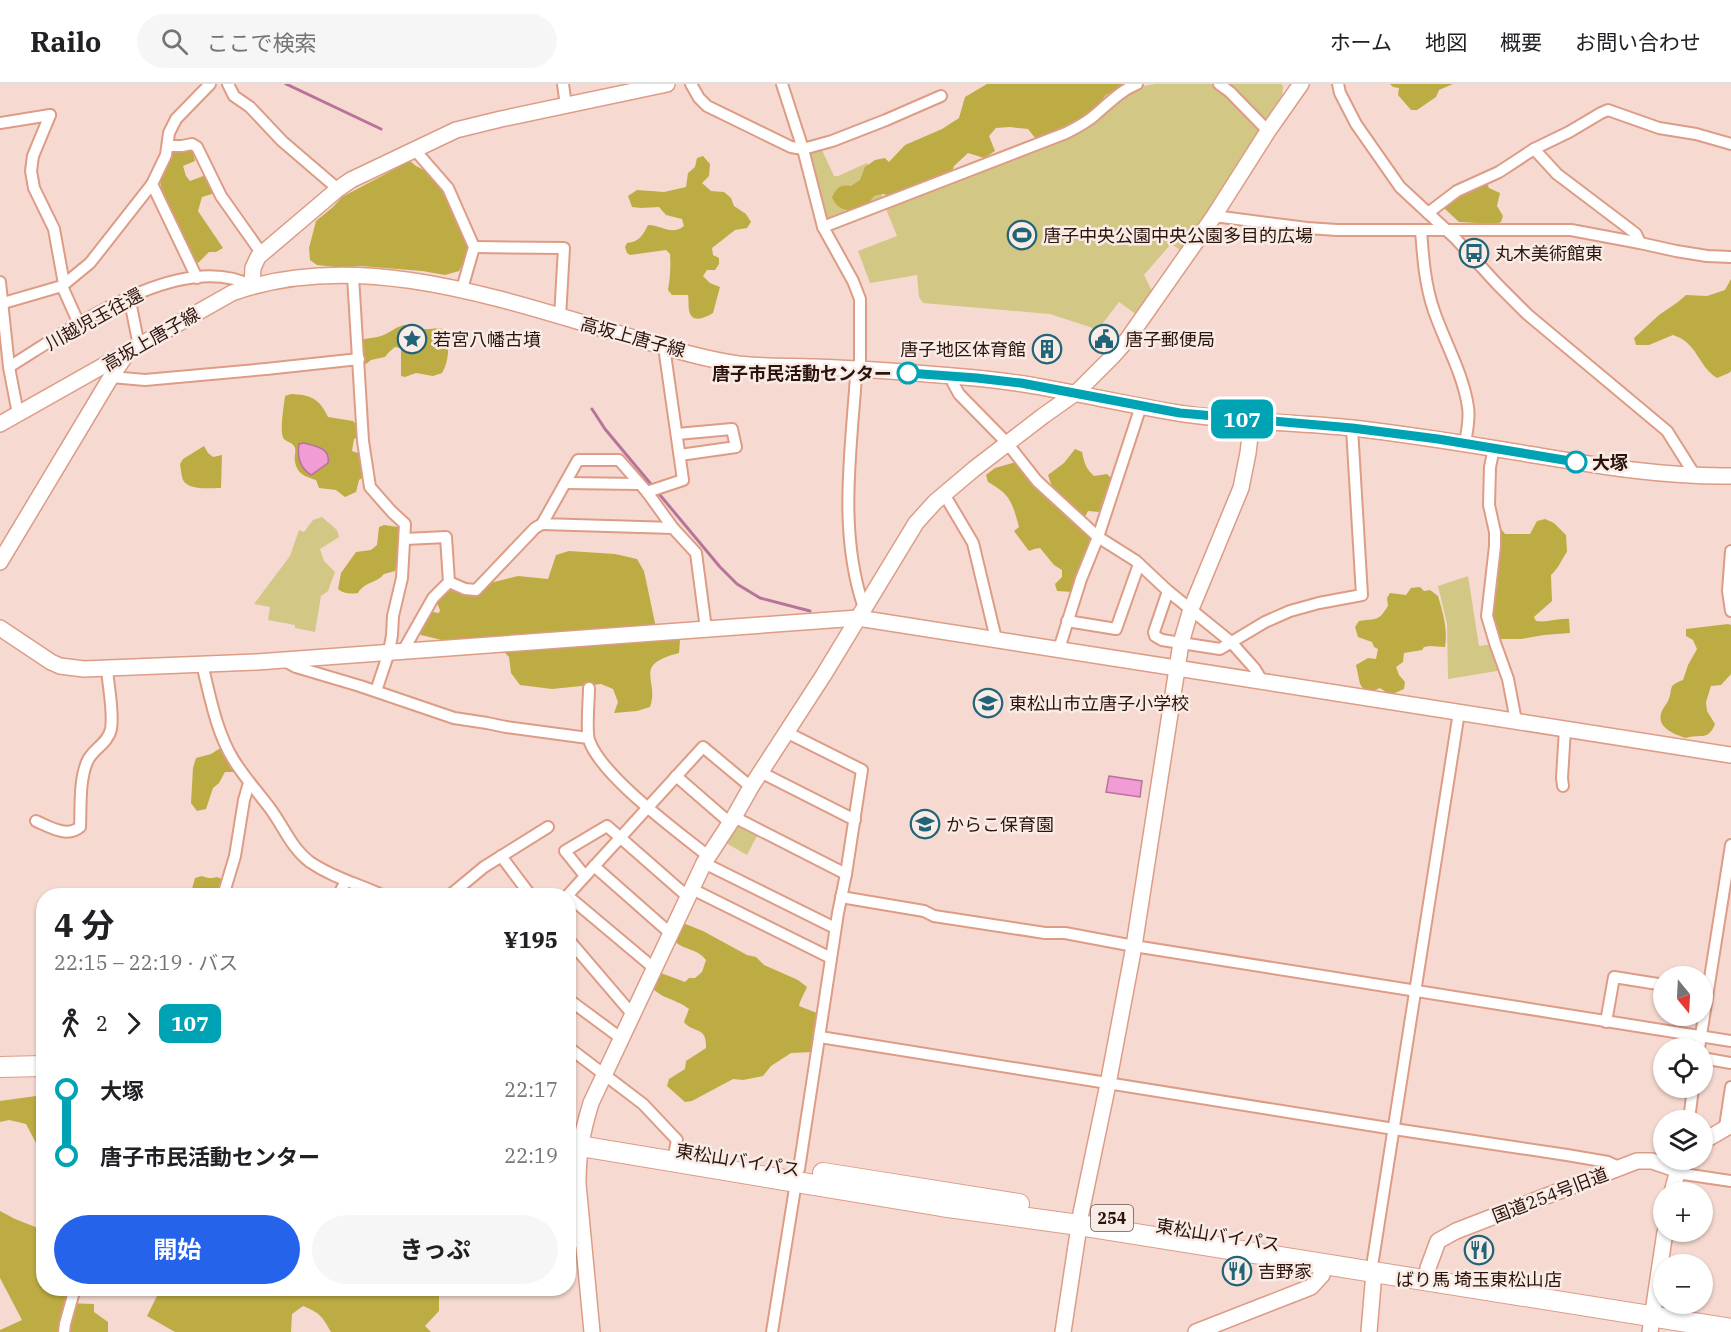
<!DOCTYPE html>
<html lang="ja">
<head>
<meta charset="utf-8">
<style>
	:root { --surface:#fff; --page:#f6f6f6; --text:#202124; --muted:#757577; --line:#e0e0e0; --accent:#2563eb }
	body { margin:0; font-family:"IBM Plex Serif","Noto Sans JP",serif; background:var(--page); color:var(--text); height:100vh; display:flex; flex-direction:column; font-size:22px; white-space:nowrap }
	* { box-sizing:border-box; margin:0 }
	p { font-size:20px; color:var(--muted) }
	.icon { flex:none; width:33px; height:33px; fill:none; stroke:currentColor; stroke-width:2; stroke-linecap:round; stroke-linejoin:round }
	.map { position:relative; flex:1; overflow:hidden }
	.sheet { position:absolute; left:36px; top:804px; width:540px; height:408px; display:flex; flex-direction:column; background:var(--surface); border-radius:24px; box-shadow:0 2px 4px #0004 }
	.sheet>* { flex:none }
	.badge { padding:0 12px; border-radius:9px; font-size:21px; line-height:39px }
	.needle { width:39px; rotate:162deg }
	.tools { position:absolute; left:1653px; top:882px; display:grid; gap:12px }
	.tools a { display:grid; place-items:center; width:60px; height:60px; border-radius:50%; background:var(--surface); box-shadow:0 2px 4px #0004; font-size:30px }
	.map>.badge { position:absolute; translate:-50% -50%; box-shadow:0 0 0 3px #fff }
	.legs { display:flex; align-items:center; gap:9px; height:66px; padding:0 18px; font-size:20px }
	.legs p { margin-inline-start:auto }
	.head { display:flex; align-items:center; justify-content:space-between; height:102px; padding:0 18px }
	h1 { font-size:33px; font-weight:700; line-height:45px }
	.button { display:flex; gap:12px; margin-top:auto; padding:12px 18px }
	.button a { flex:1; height:69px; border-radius:36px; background:var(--accent); color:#fff; font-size:24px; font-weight:700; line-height:69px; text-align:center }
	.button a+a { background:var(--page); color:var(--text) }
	ul { padding:0 18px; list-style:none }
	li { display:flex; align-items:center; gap:21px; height:66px; font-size:22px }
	li i { display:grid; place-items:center; width:9px; height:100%; margin:0 8px; background:currentColor }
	li i::after { content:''; width:15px; height:15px; margin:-8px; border:4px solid; border-radius:50%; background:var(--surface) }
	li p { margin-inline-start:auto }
	li:first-child i { background:linear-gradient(#0000 50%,currentColor 0) }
	li:last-child i { background:linear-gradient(currentColor 50%,#0000 0) }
	header { display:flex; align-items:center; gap:36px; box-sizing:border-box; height:84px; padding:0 30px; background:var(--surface); border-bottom:2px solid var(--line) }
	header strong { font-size:28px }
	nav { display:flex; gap:33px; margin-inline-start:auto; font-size:21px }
	.search { width:420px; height:54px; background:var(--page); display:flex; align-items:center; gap:15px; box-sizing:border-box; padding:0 21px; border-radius:33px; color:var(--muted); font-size:22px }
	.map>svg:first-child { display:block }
	.green { fill:#d2c785 }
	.forest { fill:#bdac43 }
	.water { fill:#f29cd6; stroke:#b77399; stroke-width:1.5 }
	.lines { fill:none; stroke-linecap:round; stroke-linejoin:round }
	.stream { stroke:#b77399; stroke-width:3 }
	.street-casing { stroke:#dd9c86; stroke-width:14 }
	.secondary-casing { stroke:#dd9c86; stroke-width:18 }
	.highway-casing { stroke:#dd9c86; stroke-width:22 }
	.street { stroke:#fff; stroke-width:10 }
	.secondary { stroke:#fff; stroke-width:15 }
	.highway { stroke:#fff; stroke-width:20 }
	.line-1-casing { stroke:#fff; stroke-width:14 }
	.line-1 { stroke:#00a3b4; stroke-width:9 }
	.stop-1-dot { fill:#fff; stroke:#00a3b4; stroke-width:3 }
	.labels { text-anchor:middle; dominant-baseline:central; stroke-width:5; stroke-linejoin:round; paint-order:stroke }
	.shield { fill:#f9ebe6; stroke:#6a544d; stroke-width:1.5 }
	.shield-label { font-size:16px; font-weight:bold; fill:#2c140c }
	.poi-label { font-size:18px; fill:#2c140c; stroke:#f9ebe6; text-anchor:start }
	.street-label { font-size:18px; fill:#2c140c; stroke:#f9ebe6 }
	.stop-label { font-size:18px; font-weight:bold; fill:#2c140c; stroke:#f9ebe6; text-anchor:end }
</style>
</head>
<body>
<header>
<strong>Railo</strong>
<div class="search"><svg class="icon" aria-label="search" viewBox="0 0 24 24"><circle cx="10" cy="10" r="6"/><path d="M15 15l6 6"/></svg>ここで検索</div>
<nav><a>ホーム</a><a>地図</a><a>概要</a><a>お問い合わせ</a></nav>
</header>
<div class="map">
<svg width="1731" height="1248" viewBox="0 0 1731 1248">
	<rect width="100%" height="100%" fill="#f6dad1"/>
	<g class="green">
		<path d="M1155,0H1212L1221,5L1258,43L1259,51L1182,167L1171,160L1144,191L1153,209L1137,231L1119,218L1103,239L1099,246L1050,230L923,219L919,213L917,191L870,199L858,167L897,152L886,125L1081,47C1100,34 1115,16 1136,5C1141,2 1149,1 1155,0Z"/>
		<polygon points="1225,0 1281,0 1283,2 1282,16 1267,38 1264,39"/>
		<polygon points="821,64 834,92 838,92 867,79 884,115 831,135 824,131 808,68"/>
		<polygon points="322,433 337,446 339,453 320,465 324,477 335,488 328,507 321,512 315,548 295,544 295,541 268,536 270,523 254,520 290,472 299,446 304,448 313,436"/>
		<polygon points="1468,492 1479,562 1493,560 1503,586 1448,595 1447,540 1438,502"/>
		<polygon points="736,739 758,750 747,771 724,758"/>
	</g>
	<g class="forest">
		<path d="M987,0H1123L1105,12L1088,35L1059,48L1036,55L1028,45L1010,43L996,44L989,52L995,67L984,74L968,69L954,82L952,88L893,113L883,110L874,112C867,123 851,132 838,122C835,120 834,116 832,114C836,104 840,100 851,102L860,96L865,83L875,76L885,74L889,78L905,61L942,45L959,34L965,13Z"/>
		<polygon points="1390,0 1453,0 1439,6 1436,13 1417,26 1411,26 1398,11 1399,4 1393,3"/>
		<polygon points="172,65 192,65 195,77 183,82 186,92 190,97 206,91 215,109 202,113 198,127 223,164 216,168 209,168 198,179 194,176 160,108 161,103 159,91"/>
		<path d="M703,72L710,80L709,92L702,99L711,107L724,108L731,114L734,122L746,130L751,138L747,144L735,146L712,164L713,171L719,174V180L715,186H707L703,192L710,199L720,203L713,229C705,234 691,240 689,226C688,221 689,217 688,211H672L668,206C670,194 671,182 670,170L666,166L630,171L627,169L625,163L627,159C639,158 643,151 648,141C661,141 672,152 684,142L682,135L666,131L659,123L641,124L632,123L628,112L637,106L664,108L686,103L688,89L695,83L697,74Z"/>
		<polygon points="410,77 416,82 428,88 441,103 448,115 469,161 467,171 459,187 445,191 422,187 360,182 344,184 317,181 310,176 309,164 316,137 333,123 342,113"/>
		<polygon points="1486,97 1489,104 1500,109 1497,122 1503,132 1501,138 1496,140 1459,138 1444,124 1444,121 1457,109"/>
		<path d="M1731,195V287L1729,289L1717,294C1697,281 1698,259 1673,251L1649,261H1636L1634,254L1659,231L1678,218L1686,211L1707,212L1725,206Z"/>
		<path d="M404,241C411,242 418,244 424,245C433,246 440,241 448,248C448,262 450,276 442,289L433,292L416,289L405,293L401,292V264L395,263L389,268L385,273L371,276L366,280L362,279L361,256C368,254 374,254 381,252C390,249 395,243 404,241Z"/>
		<path d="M291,310C311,311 319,314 328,333L353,337L358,343V353L354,355L352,367L358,369L361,373L365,392L359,396L356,408L345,413L336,406L319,404L316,396C306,393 297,390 295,378C294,374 296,368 295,364C293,358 288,359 284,355C279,349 284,321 285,312Z"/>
		<path d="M204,362L208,369L213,373L222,371L221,404C210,404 189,407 183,396C181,391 181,385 180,380L183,375Z"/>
		<path d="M1075,365L1082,368C1084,378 1086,385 1094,392L1107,390L1112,395C1105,406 1104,417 1099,428L1088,427L1080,442L1092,453L1080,480L1073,508L1057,507L1055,500L1062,493V486L1054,481L1040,464L1034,465L1029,467L1014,447L1019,443C1012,418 1011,411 988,398L986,391L995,384L1016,378L1055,422L1060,424L1068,418C1065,414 1061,413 1057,409C1052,404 1050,397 1048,391L1064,379Z"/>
		<path d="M1545,435L1554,439L1566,451L1567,468C1561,476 1559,484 1551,491L1552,517L1534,533L1536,537C1547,539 1558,534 1569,535L1570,549L1544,551L1521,555H1497L1489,534L1498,498L1497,449L1502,446L1505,450H1530L1537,437Z"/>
		<path d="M384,441L398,443C404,453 400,476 395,487L384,490C377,499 364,498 358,509C350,510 344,510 338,505L341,489L356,468L371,466L377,461L379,443Z"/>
		<path d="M569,467L615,470L637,475L644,487L655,539V554L673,552L680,556L679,569C631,581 660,596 650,623L637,627L614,629L618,618L613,605L601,600L552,605L520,601L511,589L509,573L490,553L476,556L446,557L421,551L418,546L427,533L433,528L439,529L440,526L435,515L448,505L462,507L472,511L479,510L490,499L518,492L548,495L556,471Z"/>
		<path d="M1420,503L1424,507L1430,506L1438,512C1443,529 1448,546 1445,563L1430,562L1424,563L1422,566L1404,569L1403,578L1396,583L1399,591L1405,598L1404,605L1390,611L1380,604L1373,607L1364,606L1360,600L1356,581L1368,574L1376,575L1378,565L1374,563L1372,558L1358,553L1355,543L1359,537C1377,534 1378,538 1388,522L1387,514L1390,509L1406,511L1411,504Z"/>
		<path d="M1728,540L1731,541V590L1721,601L1711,602L1706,618L1707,627L1715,640C1708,658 1700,649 1686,654C1676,651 1657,644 1661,630C1662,625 1666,621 1668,617C1674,605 1666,602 1683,596L1688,581L1697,565L1693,556L1686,552V545Z"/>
		<polygon points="222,663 235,683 233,688 225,688 219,699 213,704 206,725 197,727 191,719 193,684 196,674 211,670"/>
		<path d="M202,792C206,794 212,795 217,793L222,795L223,802L217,807V811L190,812L195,794Z"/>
		<path d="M683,839L703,847L747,871L756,873L764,881L798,896L807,903L800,918L799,922L817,929L819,933L812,968L791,969L771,982L763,992L743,996L733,995L692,1017L685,1018L667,1002L669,995L685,985L686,977L706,964C707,941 693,950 684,938L689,925C679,916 659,914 652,903L661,889L685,898L689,894H695L702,888L706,876C698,865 685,866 675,858Z"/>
		<polygon points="43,1011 44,1011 43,1066 36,1059 26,1040 9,1036 0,1038 0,1017"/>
		<polygon points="0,1127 15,1135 43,1146 44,1204 71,1205 67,1219 94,1220 94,1228 108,1238 108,1248 0,1248 0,1246 22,1236 0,1194"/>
		<path d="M161,1204L439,1205V1227L425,1242L431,1248H331C322,1232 320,1229 303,1222L292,1230L291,1248H175L147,1232Z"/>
	</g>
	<g class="water">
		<path d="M304,359C315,362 331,364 328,379L311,391C300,384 297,373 299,360Z"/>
		<polygon points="1109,692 1142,697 1140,713 1106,708"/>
	</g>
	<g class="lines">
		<g class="stream">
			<polyline points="286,0 381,45"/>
			<polyline points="592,325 605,345 720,483 737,500 760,514 810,527"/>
		</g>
		<g class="street-casing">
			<g id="street">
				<polyline points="228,0 234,12 250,23 282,57 338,105"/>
				<polyline points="563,0 566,22"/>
				<polyline points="691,0 699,14 707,22 791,63 803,65 832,57 886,36 941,12"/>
				<path d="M782,0L803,65L823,143L853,197L860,215V278L856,292C851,368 838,449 864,524"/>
				<polyline points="1219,0 1230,8 1268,47"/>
				<polyline points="1338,0 1340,9 1356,40 1400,103 1455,154 1497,200 1527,230 1667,347 1696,393"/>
				<polyline points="50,31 33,72 31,87 34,104 54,145 64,200"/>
				<polyline points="0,39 50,31"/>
				<polyline points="168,62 182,62 192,60 197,63 221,112 262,170"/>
				<polyline points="414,65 448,104 474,163 462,205"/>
				<polyline points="1534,65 1569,48 1601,29 1608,26 1659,44 1696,50 1731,60"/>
				<polyline points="152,100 197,194"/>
				<polyline points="1428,129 1457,107 1499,88 1534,65 1557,90 1627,143 1636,150 1640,159"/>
				<polyline points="1214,132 1307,144 1337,146 1571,146 1640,159 1676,167 1707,172 1731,173"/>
				<path d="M823,143L1066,49C1076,44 1086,39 1095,31C1109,19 1120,7 1137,0"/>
				<path d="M1421,146C1423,174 1425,201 1434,227C1445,259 1463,289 1468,323C1470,335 1467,347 1465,359"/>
				<polyline points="474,163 564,164 560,233"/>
				<polyline points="353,192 363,357 370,403 392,428 405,440 402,494 393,532 392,551 389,568 376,607"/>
				<polyline points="0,198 9,283 18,330"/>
				<polyline points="62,202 79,240"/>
				<polyline points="129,212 139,262"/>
				<polyline points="0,220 62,202 90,179 152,100 166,71 169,49 176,35 210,0"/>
				<path d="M9,283C69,246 181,164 252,202"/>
				<polyline points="951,292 953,299 959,310 1007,359 1037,397 1098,453 1136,477 1168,507 1231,558 1255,585 1262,597"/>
				<polyline points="111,293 145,296 266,285 359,275"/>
				<polyline points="677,350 732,345 736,363 680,371"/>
				<polyline points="1494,364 1490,383 1489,421 1495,448 1495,462 1487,532 1495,559 1508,595 1516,637"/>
				<polyline points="566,399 639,400"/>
				<polyline points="647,408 683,396 664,263"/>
				<polyline points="944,410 973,459 996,555"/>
				<polyline points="673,444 542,440 578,376 619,376 647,408 673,444 696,469 706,545"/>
				<polyline points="1731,467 1728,507 1731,527"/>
				<polyline points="449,498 465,505 476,506 535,444 542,440"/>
				<polyline points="1168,507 1154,548 1155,552 1162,556 1220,565 1265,538 1290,527 1319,519 1362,511 1352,344"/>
				<polyline points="1067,537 1116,545 1139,480"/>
				<polyline points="1059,565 1081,495 1098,453 1141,322"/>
				<polyline points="403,567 433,514 449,498 446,453 405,455"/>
				<polyline points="283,576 296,583 360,602 454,634 487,639 506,643 588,654"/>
				<path d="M202,580C210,612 216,647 233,675C244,693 257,707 269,723C283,741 291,764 310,778C333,794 359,800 384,812"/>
				<path d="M589,604C589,617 586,645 589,656C601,692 677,747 708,772"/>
				<polyline points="786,648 862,686 846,790 838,829 799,1085"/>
				<polyline points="760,688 855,736"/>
				<polyline points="676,692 729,738"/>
				<polyline points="1563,702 1562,694 1565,645"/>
				<polyline points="734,733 846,790"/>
				<path d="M36,737C50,743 67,754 80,743C81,723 79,697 87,678C92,665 108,660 111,645C114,628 108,602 107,584"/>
				<polyline points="501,772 531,812"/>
				<polyline points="704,779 835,844"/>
				<polyline points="594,782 670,849"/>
				<polyline points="585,792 565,767 607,742 688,813"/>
				<polyline points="692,805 831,874"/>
				<polyline points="223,812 235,772 244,716 249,699"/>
				<polyline points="338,812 346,797"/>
				<polyline points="449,812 484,783 548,743"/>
				<polyline points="567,812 703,663 751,703"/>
				<polyline points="568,812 655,885"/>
				<polyline points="841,813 924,827 934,832 1045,849 1065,849 1134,862 1731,957"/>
				<polyline points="568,855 633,931"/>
				<polyline points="568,915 622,955"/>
				<polyline points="1606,938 1614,893 1664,901"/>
				<polyline points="820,953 1394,1045 1567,1071 1608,1078 1621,1084"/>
				<polyline points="568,963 643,1020 677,1056 675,1066"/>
				<polyline points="1699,964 1731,761"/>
				<polyline points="1702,974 1731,979"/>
				<polyline points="1689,1036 1693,1004"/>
				<polyline points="1725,1043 1731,1003"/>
				<polyline points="1677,1089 1731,1097"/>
				<polyline points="568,1156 584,1159"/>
				<polyline points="1373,1176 1459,628"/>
				<polyline points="64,1248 65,1240 75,1204"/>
				<polyline points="772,1248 796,1098"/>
			</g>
		</g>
		<g class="secondary-casing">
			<g id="secondary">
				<polyline points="252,202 253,184 258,173 338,105 351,96 456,46 501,35 667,0"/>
				<path d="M0,340L232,209C361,162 509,218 634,254C668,264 703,275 738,280C764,283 789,282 815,283C868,285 921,289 975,294C1043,300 1110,318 1178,329C1236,338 1295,338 1353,344C1413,351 1474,361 1534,371C1600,382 1664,393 1731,392"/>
				<polyline points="0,478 111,293 124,274"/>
				<polyline points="0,544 51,578 60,582 84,585 257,578 858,534 1731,671"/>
				<polyline points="1702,1058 1731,1041"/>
				<polyline points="1672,1108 1678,1086 1687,1076"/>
				<polyline points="1428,1184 1438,1157 1456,1147 1637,1077 1652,1077 1678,1086"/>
				<path d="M592,1248L578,1100C578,1068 582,1049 591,1019L704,779L734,733L751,703L823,592L916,439L935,418L974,385L1043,332L1077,308L1112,273L1127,256L1214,132L1268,47L1301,0"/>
				<polyline points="1063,1248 1081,1129 1108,1000 1134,862 1181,559 1191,525 1241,404 1248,369 1252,336"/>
				<polyline points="1196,1248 1311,1203 1322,1191 1324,1180"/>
				<polyline points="1369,1248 1374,1188"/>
				<polyline points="1650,1248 1665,1148"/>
			</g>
		</g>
		<g class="highway-casing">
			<g id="highway">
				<polyline points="0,983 44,982"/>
				<polyline points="568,1060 941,1122 1079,1141 1731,1245"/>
				<polyline points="823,1089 1019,1120"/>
			</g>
		</g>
		<use href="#street" class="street"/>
		<use href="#secondary" class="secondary"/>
		<use href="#highway" class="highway"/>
	</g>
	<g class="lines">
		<g class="line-1-casing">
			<polyline id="line-1" points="908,289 977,294 1021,299 1180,329 1352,344 1438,355 1576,378"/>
		</g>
		<use href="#line-1" class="line-1"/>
	</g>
	<defs>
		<g id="stadium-ring" transform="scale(1.5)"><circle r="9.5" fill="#f9ebe6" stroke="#216477" stroke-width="1.5"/><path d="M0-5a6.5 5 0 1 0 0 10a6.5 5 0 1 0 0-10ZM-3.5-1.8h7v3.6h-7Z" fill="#216477"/></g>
		<g id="bus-ring" transform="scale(1.5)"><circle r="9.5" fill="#f9ebe6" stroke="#216477" stroke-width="1.5"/><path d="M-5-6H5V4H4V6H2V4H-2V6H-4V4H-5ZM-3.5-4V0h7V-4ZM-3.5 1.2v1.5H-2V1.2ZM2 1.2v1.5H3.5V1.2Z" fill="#216477"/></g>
		<g id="sight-ring" transform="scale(1.5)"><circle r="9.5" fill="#f9ebe6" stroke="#216477" stroke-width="1.5"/><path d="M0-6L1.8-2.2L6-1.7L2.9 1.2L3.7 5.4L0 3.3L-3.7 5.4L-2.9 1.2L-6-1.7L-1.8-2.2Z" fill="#216477"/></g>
		<g id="civic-ring" transform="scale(1.5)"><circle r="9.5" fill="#f9ebe6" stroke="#216477" stroke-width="1.5"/><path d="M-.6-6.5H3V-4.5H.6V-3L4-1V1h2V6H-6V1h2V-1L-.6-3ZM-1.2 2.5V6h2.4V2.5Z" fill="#216477"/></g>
		<g id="building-ring" transform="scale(1.5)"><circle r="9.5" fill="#f9ebe6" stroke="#216477" stroke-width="1.5"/><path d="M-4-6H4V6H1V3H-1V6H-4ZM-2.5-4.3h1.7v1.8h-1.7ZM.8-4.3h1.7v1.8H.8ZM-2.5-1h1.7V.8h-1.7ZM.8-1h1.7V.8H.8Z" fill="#216477"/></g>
		<g id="school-ring" transform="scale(1.5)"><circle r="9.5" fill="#f9ebe6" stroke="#216477" stroke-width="1.5"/><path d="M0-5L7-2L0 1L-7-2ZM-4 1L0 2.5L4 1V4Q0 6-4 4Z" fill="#216477"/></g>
		<g id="restaurant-ring" transform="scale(1.5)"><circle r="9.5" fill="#f9ebe6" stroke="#216477" stroke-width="1.5"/><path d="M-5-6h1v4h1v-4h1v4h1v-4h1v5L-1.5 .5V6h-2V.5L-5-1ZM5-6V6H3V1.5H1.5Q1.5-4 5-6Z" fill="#216477"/></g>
	</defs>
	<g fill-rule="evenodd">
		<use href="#stadium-ring" x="1022" y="151"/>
		<use href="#bus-ring" x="1474" y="169"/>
		<use href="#sight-ring" x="412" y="255"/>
		<use href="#civic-ring" x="1104" y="255"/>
		<use href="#building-ring" x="1047" y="265"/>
		<use href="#school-ring" x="988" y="619"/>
		<use href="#school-ring" x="925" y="740"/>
		<use href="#restaurant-ring" x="1479" y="1166"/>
		<use href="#restaurant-ring" x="1237" y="1187"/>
	</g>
	<g class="stop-1-dot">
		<circle cx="908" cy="289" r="10"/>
		<circle cx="1576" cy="378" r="10"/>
	</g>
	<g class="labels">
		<rect class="shield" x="1091" y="1121" width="42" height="26" rx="4.5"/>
		<g class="shield-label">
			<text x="1112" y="1134">254</text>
		</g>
		<g class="poi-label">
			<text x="1043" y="151">唐子中央公園中央公園多目的広場</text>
			<text x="1495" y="169">丸木美術館東</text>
			<text x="433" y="255">若宮八幡古墳</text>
			<text x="1125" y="255">唐子郵便局</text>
			<text x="1026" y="265" text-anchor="end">唐子地区体育館</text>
			<text x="1009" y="619">東松山市立唐子小学校</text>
			<text x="946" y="740">からこ保育園</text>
			<text x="1258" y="1187">吉野家</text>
			<text x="1479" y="1195" text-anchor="middle">ばり馬 埼玉東松山店</text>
		</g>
		<g class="street-label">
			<text transform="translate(94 235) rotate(-29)">川越児玉往還</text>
			<text transform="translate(633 253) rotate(15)">高坂上唐子線</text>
			<text transform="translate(151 255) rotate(-30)">高坂上唐子線</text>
			<text transform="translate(738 1076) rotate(9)">東松山バイパス</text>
			<text transform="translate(1550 1111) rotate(-21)">国道254号旧道</text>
			<text transform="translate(1218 1151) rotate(9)">東松山バイパス</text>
		</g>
		<g class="stop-label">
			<text x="892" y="289">唐子市民活動センター</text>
			<text x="1592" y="378" text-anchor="start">大塚</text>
		</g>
	</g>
</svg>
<div class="tools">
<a><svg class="needle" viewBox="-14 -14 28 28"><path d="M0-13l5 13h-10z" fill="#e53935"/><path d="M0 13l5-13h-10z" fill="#757577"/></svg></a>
<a><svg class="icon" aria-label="locate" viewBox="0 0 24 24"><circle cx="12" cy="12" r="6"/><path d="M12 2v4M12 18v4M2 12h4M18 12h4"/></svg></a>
<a><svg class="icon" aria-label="layers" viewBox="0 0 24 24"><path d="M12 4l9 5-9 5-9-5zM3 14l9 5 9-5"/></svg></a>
<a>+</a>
<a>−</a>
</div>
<b class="badge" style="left:1242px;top:335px;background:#00a3b4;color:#fff">107</b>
<section class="sheet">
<div class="head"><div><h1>4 分</h1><p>22:15 – 22:19 · バス</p></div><b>¥195</b></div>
<div class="legs"><svg class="icon" aria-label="walk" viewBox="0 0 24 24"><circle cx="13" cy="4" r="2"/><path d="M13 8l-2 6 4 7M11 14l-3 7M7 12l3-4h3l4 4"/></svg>2<svg class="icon" aria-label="forward" viewBox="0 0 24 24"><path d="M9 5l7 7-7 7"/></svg><b class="badge" style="background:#00a3b4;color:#fff">107</b></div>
<ul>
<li><i style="color:#00a3b4"></i><b>大塚</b><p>22:17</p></li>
<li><i style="color:#00a3b4"></i><b>唐子市民活動センター</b><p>22:19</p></li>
</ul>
<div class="button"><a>開始</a><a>きっぷ</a></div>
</section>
</div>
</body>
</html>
